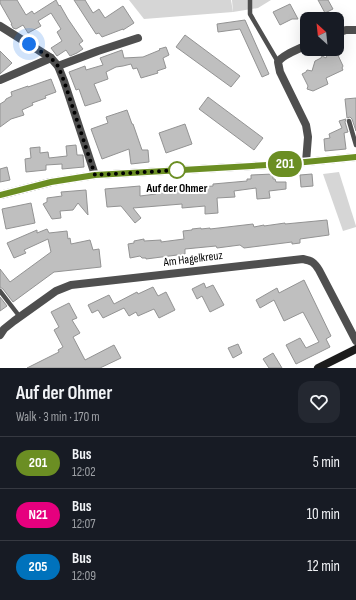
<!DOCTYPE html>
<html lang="en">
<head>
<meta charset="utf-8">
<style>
	:root { --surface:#171b24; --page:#242831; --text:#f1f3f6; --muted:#9ea1a6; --line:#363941 }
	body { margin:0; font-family:"Sofia Sans Condensed",sans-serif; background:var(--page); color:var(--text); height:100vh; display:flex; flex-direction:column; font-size:15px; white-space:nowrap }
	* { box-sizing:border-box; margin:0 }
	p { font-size:13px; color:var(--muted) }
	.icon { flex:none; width:22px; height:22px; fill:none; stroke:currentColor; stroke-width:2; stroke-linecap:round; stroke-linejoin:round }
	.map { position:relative; height:368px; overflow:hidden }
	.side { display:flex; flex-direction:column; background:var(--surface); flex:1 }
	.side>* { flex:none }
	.badge { padding:0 8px; border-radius:13px; font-size:14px; line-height:26px }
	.needle { width:26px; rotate:333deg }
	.tools { position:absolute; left:300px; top:12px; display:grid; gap:8px }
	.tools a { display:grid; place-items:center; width:44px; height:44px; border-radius:8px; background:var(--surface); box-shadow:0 4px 16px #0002; font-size:20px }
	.you { position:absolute; width:20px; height:20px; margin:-10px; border:3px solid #fff; border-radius:50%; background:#1a73e8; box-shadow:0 0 0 6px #1a73e833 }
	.map>.badge { position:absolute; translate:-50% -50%; box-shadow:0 0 0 2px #fff }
	.round { display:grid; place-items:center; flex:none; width:42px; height:42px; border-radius:12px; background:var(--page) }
	.headline { display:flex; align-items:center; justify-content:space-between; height:68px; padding:0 16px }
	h1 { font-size:19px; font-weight:700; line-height:30px }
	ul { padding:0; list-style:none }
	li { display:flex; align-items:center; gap:12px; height:52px; padding:0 16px; border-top:1px solid var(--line) }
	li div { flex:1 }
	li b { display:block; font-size:15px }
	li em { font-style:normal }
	li .badge { min-width:44px; font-weight:700; text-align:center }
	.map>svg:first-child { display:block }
	.green { fill:#d6d6d6 }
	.building { fill:#bfbfbf; stroke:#939393 }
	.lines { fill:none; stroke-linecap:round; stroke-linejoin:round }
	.lane { stroke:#4f4f4f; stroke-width:4.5 }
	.street { stroke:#4f4f4f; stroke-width:8 }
	.secondary { stroke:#1c1c1c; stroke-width:8 }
	.line-casing { stroke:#fff; stroke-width:9 }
	.line { stroke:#6b8e23; stroke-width:6 }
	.walk { stroke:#000; stroke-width:4; stroke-dasharray:0 7.2 }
	.stop-dot { fill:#fff; stroke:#6b8e23; stroke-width:2 }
	.labels { text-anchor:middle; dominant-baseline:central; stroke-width:4; stroke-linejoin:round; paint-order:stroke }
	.stop-label { font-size:12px; font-weight:bold; fill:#000; stroke:#fff }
	.street-label { font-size:12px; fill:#000; stroke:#fff }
</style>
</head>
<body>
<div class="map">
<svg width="356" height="368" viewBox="0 0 356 368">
	<rect width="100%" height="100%" fill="#fff"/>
	<g class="green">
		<polygon points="129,0 231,0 233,12 144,19"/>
		<polygon points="232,0 271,0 258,8 233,12"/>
		<polygon points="339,172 356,226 356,227 343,231 323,174"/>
	</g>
	<g class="building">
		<polygon points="0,0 17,0 26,15 32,11 34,14 56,0 59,6 60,5 68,19 83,41 79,44 83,49 77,53 70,56 66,50 57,56 51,48 62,41 57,32 61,29 51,13 38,21 41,26 28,33 23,25 16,29 13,28 11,24 12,24 0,3"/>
		<polygon points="74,0 85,0 93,13 99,9 105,18 123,6 134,23 123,30 123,29 102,37 99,33 96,34"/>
		<polygon points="318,0 328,0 333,9 325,13"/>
		<polygon points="290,4 298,19 292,19 280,25 273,12"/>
		<polygon points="245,20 269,74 262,77 240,29 218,32 217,24"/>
		<polygon points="185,35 240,76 231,87 176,47"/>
		<polygon points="166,47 169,55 163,58 166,68 157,71 158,73 141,78 137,68 133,69 131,64 123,66 116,67 106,72 108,79 94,84 101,101 85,106 79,89 76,90 69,72 85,66 86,70 103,65 100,58 122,50 124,58 143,57 160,50 159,49"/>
		<polygon points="0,51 12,63 0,74"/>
		<polygon points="336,51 343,66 342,68 343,70 326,78 328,84 313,91 307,89 308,86 302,74 306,72 307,70 312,71 315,61 321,58 322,56 326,58 328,53 330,54"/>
		<polygon points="51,79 56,92 45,96 46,98 32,103 33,105 22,110 24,115 11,119 0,127 0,104 5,101 6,99 12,96 11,92 28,86 28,87"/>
		<polygon points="208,97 263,138 254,150 199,109"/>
		<polygon points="356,98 356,131 352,119 350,117 347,118 345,99"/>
		<polygon points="127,110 132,124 133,124 142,150 148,150 149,162 131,164 129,149 102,159 91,129 108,123 106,117"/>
		<polygon points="346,119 345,122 348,132 344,133 346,149 325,151 324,139 330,138 329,134 342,128 339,121"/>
		<polygon points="185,124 192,144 166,153 159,133"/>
		<polygon points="76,145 77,155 83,155 84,167 62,169 62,164 46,165 46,170 26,172 25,159 31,158 30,148 40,147 40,153 48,152 49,158 67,156 66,146"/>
		<polygon points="7,167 10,180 0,182 0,169"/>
		<polygon points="273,174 273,179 275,179 276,182 286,182 286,189 269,191 270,198 257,199 256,188 234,191 235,197 217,198 218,213 205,214 205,206 182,208 182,204 133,208 141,218 135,223 121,206 107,207 105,189 140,186 140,196 156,194 155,191 213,186 213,184 247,181 247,179 251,179 251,175"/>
		<polygon points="312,174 313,186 301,187 300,175"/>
		<polygon points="86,190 88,215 78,203 73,210 60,211 61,218 52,219 43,204 47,202 47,198 62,196 61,192"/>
		<polygon points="31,203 35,223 6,229 2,209"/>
		<polygon points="327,220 329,235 300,239 300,243 292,244 292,242 244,248 240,245 217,248 216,246 185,249 185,254 146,259 146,258 142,258 140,256 130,258 128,244 134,243 134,241 144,239 144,241 161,240 161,242 184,239 183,231 192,230 192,229 201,228 201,229 210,228 210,229 253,224 254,227 264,225 264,226 285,223 285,224"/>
		<polygon points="47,229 49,233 67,231 68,239 70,238 71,244 90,240 93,250 99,249 101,267 54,272 13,302 3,289 0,287 0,269 10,282 51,252 48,239 24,250 26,253 14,258 7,243 37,230 37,233"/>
		<polygon points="304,280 331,336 326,339 330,347 296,364 286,345 300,338 306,348 319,342 303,312 284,321 274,300 260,308 256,300 277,288 279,293"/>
		<polygon points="204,283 206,288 213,285 224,305 210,312 202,296 197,299 192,289"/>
		<polygon points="153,287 158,296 166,292 175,310 159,318 154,309 138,316 136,312 129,316 124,308 103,318 98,310 92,313 88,305 109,295 114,304 137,292 138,294"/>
		<polygon points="0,297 7,306 0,311"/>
		<polygon points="69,303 77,318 72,320 80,333 73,337 85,360 114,345 121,358 100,368 27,368 59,352 58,350 63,347 54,330 59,327 51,312"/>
		<polygon points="238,344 242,353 233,358 228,348"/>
		<polygon points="273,353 282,368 269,368 263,359"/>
	</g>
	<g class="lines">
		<g class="lane">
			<polyline points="250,0 250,14 278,62"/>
			<polyline points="349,121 356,145"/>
			<polyline points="0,291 20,317"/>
		</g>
		<g class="street">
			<polyline points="0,26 51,58 58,66 64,81 95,175"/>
			<polyline points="337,33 346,30 356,30"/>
			<polyline points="58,66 98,51 138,38"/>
			<polyline points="0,80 51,58"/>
			<path d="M306,162L308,137L306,125L280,72L278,62C282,55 299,49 307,45"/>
			<path d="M0,335L4,329L14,321L56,291L71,285L303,259C312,261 314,262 319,270L356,341"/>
		</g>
		<g class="secondary">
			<polyline points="0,195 51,182 95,175 285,164 356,157"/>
			<polyline points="318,368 356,349"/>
		</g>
	</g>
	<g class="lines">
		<g class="line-casing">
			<polyline id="line" points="0,195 51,182 95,175 285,164 356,157"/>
		</g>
		<use href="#line" class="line"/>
		<polyline class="walk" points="29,44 51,58 58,66 64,81 95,175 180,170 177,170"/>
	</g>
	<circle class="stop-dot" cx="177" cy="170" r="8"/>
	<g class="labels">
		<g class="stop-label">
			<text x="177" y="188">Auf der Ohmer</text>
		</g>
		<g class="street-label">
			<text transform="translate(193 259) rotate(-7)">Am Hagelkreuz</text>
		</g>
	</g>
</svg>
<div class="tools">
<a><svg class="needle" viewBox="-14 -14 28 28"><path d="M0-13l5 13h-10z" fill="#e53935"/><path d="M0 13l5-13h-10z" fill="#9ea1a6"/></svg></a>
</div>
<div class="you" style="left:29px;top:44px"></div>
<b class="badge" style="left:285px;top:164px;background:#6b8e23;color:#fff">201</b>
</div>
<section class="side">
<div class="headline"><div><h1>Auf der Ohmer</h1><p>Walk · 3 min · 170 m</p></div><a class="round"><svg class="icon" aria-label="heart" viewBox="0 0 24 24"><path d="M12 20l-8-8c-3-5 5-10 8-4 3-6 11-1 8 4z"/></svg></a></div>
<ul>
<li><span class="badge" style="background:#6b8e23;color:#fff">201</span><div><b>Bus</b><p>12:02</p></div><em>5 min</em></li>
<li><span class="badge" style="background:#e6007e;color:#fff">N21</span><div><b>Bus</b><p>12:07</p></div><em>10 min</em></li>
<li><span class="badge" style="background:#0072bc;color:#fff">205</span><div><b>Bus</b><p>12:09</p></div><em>12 min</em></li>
</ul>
</section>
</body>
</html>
